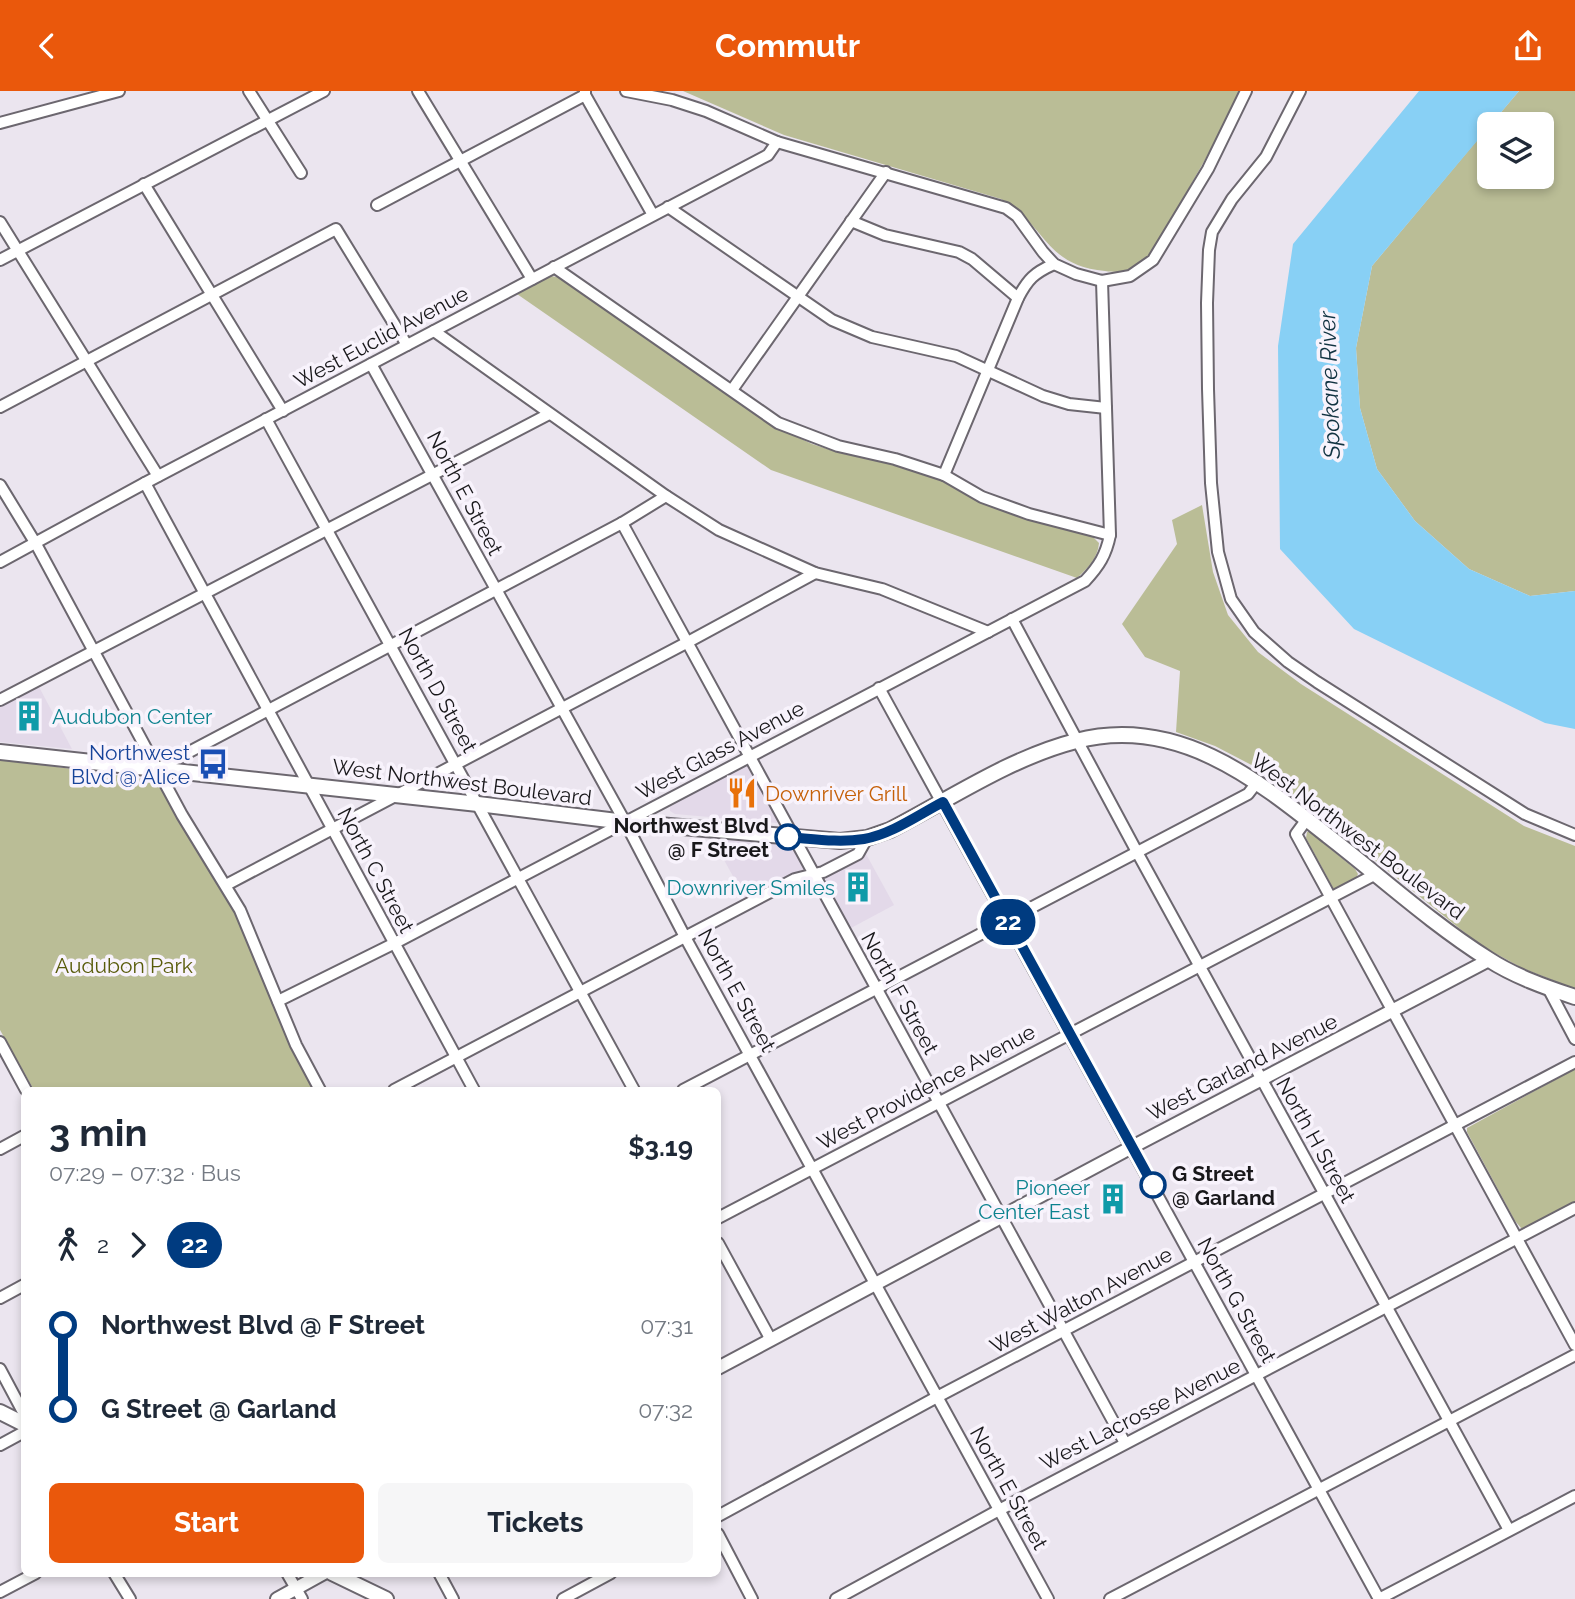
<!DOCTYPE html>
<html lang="en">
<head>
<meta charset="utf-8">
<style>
	:root { --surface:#fff; --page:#f6f6f7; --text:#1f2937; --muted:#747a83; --accent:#ea580c }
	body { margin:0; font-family:Raleway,sans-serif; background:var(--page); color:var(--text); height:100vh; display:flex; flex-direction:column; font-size:26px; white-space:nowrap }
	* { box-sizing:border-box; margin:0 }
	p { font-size:23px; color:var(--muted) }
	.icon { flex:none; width:38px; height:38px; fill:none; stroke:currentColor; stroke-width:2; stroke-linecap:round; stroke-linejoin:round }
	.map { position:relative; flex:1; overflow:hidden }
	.side { position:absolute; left:21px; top:996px; width:700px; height:490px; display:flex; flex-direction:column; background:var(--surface); border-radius:10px; box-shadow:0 4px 10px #0003 }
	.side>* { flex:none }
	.badge { padding:0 14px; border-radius:23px; font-size:24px; line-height:46px }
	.controls { position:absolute; left:1477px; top:21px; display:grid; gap:14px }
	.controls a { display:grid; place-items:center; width:77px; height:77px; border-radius:10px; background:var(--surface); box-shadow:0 4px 10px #0003; font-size:35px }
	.map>.badge { position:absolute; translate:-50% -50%; box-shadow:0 0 0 4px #fff }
	.legs { display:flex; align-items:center; gap:10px; height:77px; padding:0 28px; font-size:23px }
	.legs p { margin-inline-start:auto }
	.head { display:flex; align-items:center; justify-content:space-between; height:119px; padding:0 28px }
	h1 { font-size:38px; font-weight:700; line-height:52px }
	.action { display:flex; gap:14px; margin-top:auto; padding:14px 28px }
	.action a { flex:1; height:80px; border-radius:10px; background:var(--accent); color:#fff; font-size:28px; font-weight:700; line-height:80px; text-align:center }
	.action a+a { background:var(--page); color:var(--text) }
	ul { padding:0 28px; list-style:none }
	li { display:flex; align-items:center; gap:24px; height:84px; font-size:26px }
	li i { display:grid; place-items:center; width:10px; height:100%; margin:0 9px; background:currentColor }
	li i::after { content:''; width:18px; height:18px; margin:-9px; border:5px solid; border-radius:50%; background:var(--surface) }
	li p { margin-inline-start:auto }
	li:first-child i { background:linear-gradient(#0000 50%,currentColor 0) }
	li:last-child i { background:linear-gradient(currentColor 50%,#0000 0) }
	header { display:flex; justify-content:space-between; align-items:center; height:91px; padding:0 28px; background:var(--accent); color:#fff; font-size:32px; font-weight:700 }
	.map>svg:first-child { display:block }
	.built { fill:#e3d9e9 }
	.green { fill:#babd96 }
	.water { fill:#88d0f5 }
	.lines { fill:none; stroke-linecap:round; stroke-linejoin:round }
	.minor-casing { stroke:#6c676f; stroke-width:14 }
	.tertiary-casing { stroke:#6c676f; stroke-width:16 }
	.secondary-casing { stroke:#6c676f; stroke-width:18 }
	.minor { stroke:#fff; stroke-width:10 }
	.tertiary { stroke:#fff; stroke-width:12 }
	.secondary { stroke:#fff; stroke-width:14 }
	.line-1-casing { stroke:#fff; stroke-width:16 }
	.line-1 { stroke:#003b80; stroke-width:10 }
	.stop-1-dot { fill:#fff; stroke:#003b80; stroke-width:3.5 }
	.labels { text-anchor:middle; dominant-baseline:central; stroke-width:7; stroke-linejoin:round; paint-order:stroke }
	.street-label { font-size:21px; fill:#19181b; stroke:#f8f3fc }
	.culture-label { font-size:21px; fill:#0d838f; stroke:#f8f3fc; text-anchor:end }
	.transit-label { font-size:21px; fill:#164399; stroke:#f8f3fc; text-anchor:end }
	.food-label { font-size:21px; fill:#c56008; stroke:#f8f3fc; text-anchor:start }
	.stop-label { font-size:21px; font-weight:bold; fill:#19181b; stroke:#f8f3fc; text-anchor:end }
	.park-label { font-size:21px; fill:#585b0a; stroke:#f8f3fc }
	.water-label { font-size:23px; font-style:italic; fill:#113342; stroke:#f8f3fc }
</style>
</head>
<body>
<header><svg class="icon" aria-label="back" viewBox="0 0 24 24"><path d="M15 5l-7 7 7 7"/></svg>Commutr<svg class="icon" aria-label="share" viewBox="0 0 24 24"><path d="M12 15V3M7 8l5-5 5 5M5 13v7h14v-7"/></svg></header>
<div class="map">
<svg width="1575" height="1508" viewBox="0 0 1575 1508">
	<rect width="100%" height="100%" fill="#ebe5ef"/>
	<g class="built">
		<polygon points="39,596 72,658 0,651 0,616"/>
		<polygon points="748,673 779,730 777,732 675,723 670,720 670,713"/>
		<polygon points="712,747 793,755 805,776 802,780 746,809"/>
		<polygon points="866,763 894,814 851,837 826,790 826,786"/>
	</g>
	<g class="green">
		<path d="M683,0H1244L1152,162C1138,179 1127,183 1105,180C1043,174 1047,134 1001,108L784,44Z"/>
		<polygon points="1519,0 1575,0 1575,500 1530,505 1469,478 1415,430 1377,378 1360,317 1356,257 1372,175 1489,35 1489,86 1542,86 1542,33 1491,33"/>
		<path d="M551,185L562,187L776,336L812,353L840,362L889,372L938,388L978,410L1018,426L1091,444L1099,452C1098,467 1087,478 1077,487L771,379L517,203Z"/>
		<polygon points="1202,414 1213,481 1228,524 1258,561 1301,593 1524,735 1575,755 1575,898 1522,877 1480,854 1265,681 1215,655 1176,641 1180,580 1145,566 1122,533 1177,453 1172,429"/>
		<polygon points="0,668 158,690 182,735 222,795 246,840 317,999 34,999 0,939"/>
		<polygon points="1307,741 1310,741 1355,778 1358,783 1355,789 1337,798 1333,797 1306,747"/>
		<polygon points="1575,978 1575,1112 1522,1138 1515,1130 1467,1041 1467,1037"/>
	</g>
	<polygon class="water" points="1419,0 1519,0 1372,175 1356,257 1360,317 1377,378 1415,430 1469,478 1530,505 1575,500 1575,638 1545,632 1354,538 1280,458 1278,255 1293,153"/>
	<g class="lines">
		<g class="minor-casing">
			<g id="minor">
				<polyline points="249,0 301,82"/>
				<polyline points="418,0 532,188"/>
				<polyline points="626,0 672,9 706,20 777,51 1006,117 1017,125 1043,161 1054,173 1076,183 1102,190 1130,185 1153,169 1208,78 1246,0"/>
				<polyline points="1300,0 1266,66 1232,108 1212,141 1209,159 1207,212 1208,298 1211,392 1218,461 1231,508 1254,541 1288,571 1317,591 1525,723 1575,744"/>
				<polyline points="585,4 653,124"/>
				<polyline points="0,32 119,0"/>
				<polyline points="144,93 283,320"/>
				<polyline points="377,114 585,4 585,0"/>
				<polyline points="668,116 832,229 872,246 956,265 1043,305 1069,313 1106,317"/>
				<polyline points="851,130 885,144 959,161 972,168 1018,207"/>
				<polyline points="0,131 158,385"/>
				<polyline points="0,169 324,0"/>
				<polyline points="554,176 778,332 838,355 895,368 944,384 982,406 1029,423 1110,444"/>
				<polyline points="434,240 666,405 719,439 815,482 882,498 988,541"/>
				<polyline points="371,273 625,731 685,846 1048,1508"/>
				<polyline points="732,299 886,81"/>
				<polyline points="0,316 336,138 407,254"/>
				<polyline points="266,328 634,999"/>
				<path d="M944,384L1018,207C1028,188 1034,182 1054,173"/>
				<polyline points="145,392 474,999"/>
				<polyline points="0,394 36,453 182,724 240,819 296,954 320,999"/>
				<polyline points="622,432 1125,1352"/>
				<polyline points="0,471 145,392 768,64 777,51"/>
				<polyline points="1012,528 1137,761 1509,1439"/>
				<polyline points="879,597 1379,1508"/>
				<polyline points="0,609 549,323"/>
				<polyline points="157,678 622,432 666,405"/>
				<polyline points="1307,728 1296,743 1575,1254"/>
				<polyline points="226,794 688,551 815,482"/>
				<polyline points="1548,897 1575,948"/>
				<path d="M278,910L393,853L1085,490C1099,475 1106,464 1110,444L1102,190"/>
				<polyline points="0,951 26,999"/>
				<polyline points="394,999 795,788 823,781 858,763 867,747"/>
				<polyline points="683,999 1248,703 1258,690"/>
				<polyline points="0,1058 24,1045"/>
				<polyline points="718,1127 1376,783"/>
				<polyline points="718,1152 771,1249"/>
				<polyline points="0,1207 24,1194"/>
				<polyline points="0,1278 24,1323"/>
				<polyline points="0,1354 24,1341"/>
				<polyline points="718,1425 937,1306 1575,971"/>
				<polyline points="718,1443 752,1508"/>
				<polyline points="114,1482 130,1508"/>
				<polyline points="287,1482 302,1508"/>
				<polyline points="439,1482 453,1508"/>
				<polyline points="0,1501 36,1482"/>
				<polyline points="563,1508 611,1482"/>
				<polyline points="836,1508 999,1419 1575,1117"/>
				<polyline points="1110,1508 1575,1264"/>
				<polyline points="1379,1508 1575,1405"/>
			</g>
		</g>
		<g class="tertiary-casing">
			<g id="tertiary">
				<polyline points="718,1277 1132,1056 1489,869"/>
				<polyline points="277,1508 324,1482"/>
			</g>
		</g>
		<g class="secondary-casing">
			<g id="secondary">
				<path d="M0,661L478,713L625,731L840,750L867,747L890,739C950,708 1010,667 1076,650C1176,624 1255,687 1328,745C1381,786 1431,832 1488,868C1514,885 1545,896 1575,906"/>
				<polyline points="0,1321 24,1333"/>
				<polyline points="332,1482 386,1508"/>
			</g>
		</g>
		<use href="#minor" class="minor"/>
		<use href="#tertiary" class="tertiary"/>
		<use href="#secondary" class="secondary"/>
	</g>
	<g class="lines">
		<g class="line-1-casing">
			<path id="line-1" d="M788,746C814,748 839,752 864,748C892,743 918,724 943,711L1153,1094"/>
		</g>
		<use href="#line-1" class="line-1"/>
	</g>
	<defs>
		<g id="building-bare" transform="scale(2.415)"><path d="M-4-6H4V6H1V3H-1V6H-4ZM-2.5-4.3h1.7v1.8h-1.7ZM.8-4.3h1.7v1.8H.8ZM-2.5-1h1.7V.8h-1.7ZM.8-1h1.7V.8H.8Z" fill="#0f9aa8" stroke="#f8f3fc" stroke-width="2.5" paint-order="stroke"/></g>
		<g id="bus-bare" transform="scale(2.415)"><path d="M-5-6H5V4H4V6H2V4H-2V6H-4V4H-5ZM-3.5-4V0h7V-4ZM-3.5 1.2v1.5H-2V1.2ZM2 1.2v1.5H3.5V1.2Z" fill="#1a4fb4" stroke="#f8f3fc" stroke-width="2.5" paint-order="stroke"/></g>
		<g id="restaurant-bare" transform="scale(2.415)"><path d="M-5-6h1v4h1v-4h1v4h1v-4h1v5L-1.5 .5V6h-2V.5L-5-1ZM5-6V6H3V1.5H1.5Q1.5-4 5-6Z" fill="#e8710a" stroke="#f8f3fc" stroke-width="2.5" paint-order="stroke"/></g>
	</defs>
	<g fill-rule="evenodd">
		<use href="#building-bare" x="29" y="625"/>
		<use href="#bus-bare" x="213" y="673"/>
		<use href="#restaurant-bare" x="742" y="702"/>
		<use href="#building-bare" x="858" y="796"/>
		<use href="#building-bare" x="1113" y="1108"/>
	</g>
	<g class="stop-1-dot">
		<circle cx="788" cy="746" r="12"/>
		<circle cx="1153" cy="1094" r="12"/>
	</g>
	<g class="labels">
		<g class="street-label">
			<text transform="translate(381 246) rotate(-28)">West Euclid Avenue</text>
			<text transform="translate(465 402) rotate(62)">North E Street</text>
			<text transform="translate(438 599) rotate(61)">North D Street</text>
			<text transform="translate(720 659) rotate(-28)">West Glass Avenue</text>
			<text transform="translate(462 691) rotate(7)">West Northwest Boulevard</text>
			<text transform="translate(1358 745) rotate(37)">West Northwest Boulevard</text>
			<text transform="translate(376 779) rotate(62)">North C Street</text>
			<text transform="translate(737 899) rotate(61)">North E Street</text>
			<text transform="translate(900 902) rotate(61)">North F Street</text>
			<text transform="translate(1242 976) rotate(-27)">West Garland Avenue</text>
			<text transform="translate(926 996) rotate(-28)">West Providence Avenue</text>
			<text transform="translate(1316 1049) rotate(61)">North H Street</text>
			<text transform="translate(1081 1209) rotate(-28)">West Walton Avenue</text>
			<text transform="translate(1237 1209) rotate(61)">North G Street</text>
			<text transform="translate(1140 1323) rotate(-27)">West Lacrosse Avenue</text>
			<text transform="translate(1009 1397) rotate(61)">North E Street</text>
		</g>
		<g class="culture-label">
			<text x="52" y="625" text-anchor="start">Audubon Center</text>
			<text x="835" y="796">Downriver Smiles</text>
			<text x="1090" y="1096">Pioneer<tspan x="1090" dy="24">Center East</tspan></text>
		</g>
		<g class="transit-label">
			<text x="190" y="661">Northwest<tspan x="190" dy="24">Blvd @ Alice</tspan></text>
		</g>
		<g class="food-label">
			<text x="765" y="702">Downriver Grill</text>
		</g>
		<g class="stop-label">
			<text x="769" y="734">Northwest Blvd<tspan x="769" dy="24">@ F Street</tspan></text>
			<text x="1172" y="1082" text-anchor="start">G Street<tspan x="1172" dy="24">@ Garland</tspan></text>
		</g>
		<g class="park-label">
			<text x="124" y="874">Audubon Park</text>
		</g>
		<g class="water-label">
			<text transform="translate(1329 294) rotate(-92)">Spokane River</text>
		</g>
	</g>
</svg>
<div class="controls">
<a><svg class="icon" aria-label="layers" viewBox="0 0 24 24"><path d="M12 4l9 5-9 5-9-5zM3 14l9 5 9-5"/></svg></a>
</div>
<b class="badge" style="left:1008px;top:831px;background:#003b80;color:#fff">22</b>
<section class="side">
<div class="head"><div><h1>3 min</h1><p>07:29 – 07:32 · Bus</p></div><b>$3.19</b></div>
<div class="legs"><svg class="icon" aria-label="walk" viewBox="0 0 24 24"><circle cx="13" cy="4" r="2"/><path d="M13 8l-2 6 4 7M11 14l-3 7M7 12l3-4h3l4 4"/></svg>2<svg class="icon" aria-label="forward" viewBox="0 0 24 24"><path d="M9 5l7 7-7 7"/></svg><b class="badge" style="background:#003b80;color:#fff">22</b></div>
<ul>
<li><i style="color:#003b80"></i><b>Northwest Blvd @ F Street</b><p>07:31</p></li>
<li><i style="color:#003b80"></i><b>G Street @ Garland</b><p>07:32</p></li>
</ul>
<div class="action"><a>Start</a><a>Tickets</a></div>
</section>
</div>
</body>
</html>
